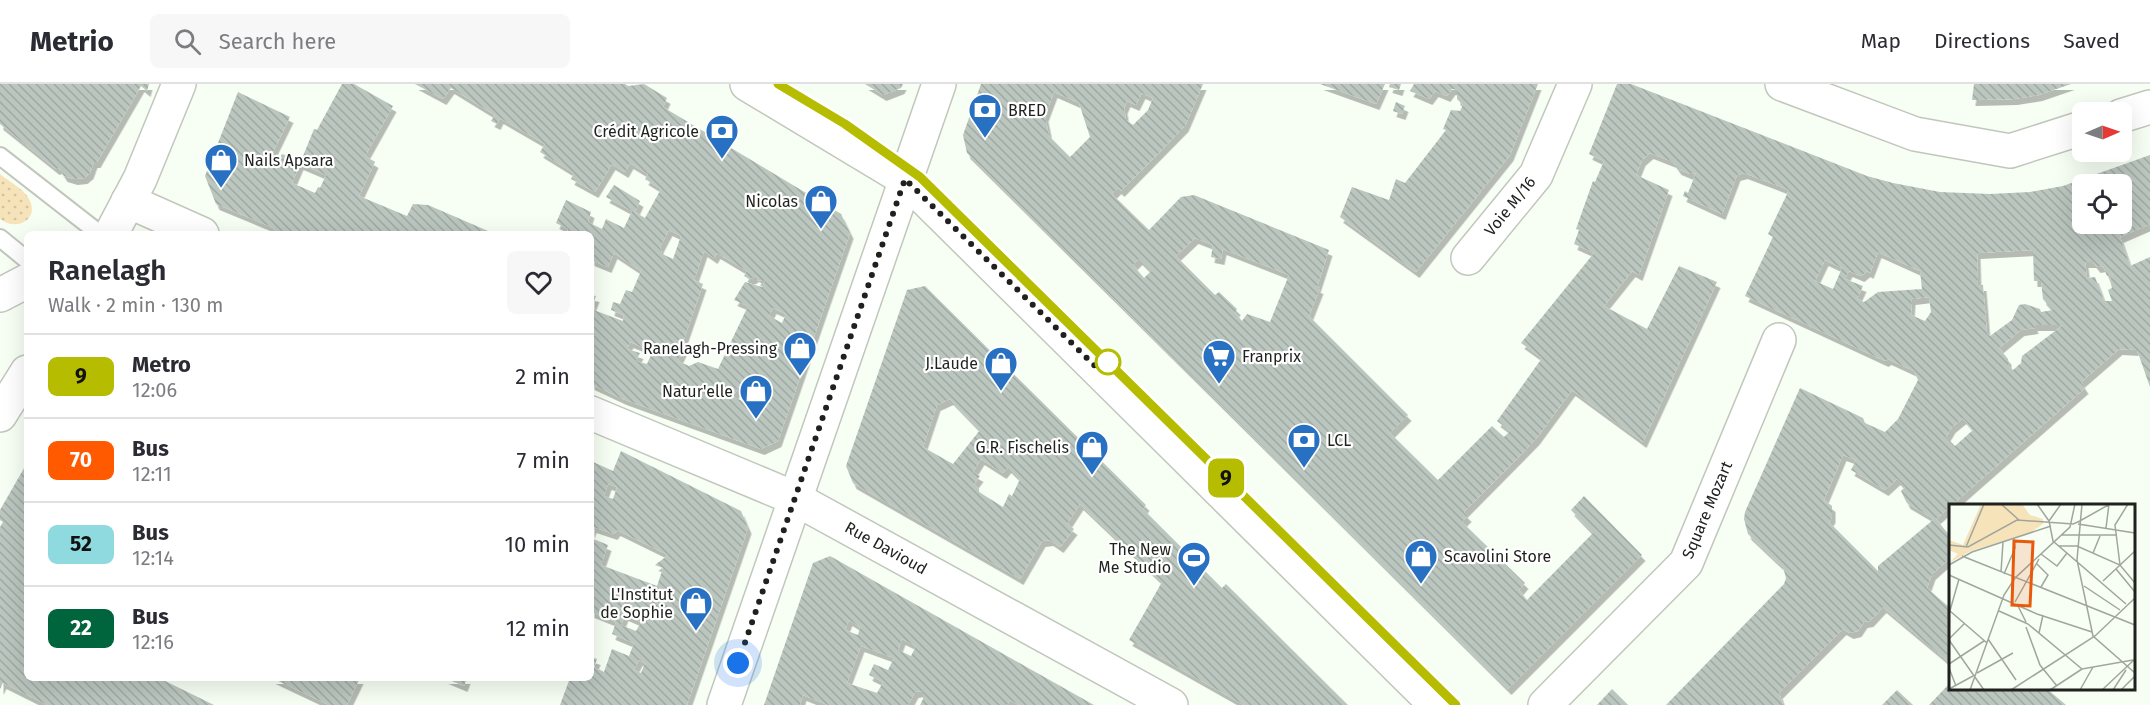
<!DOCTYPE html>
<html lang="en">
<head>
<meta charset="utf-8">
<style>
	:root { --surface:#fff; --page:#f7f7f7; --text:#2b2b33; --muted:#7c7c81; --line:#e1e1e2 }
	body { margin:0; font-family:"Fira Sans",sans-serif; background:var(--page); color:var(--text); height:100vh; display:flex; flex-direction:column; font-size:22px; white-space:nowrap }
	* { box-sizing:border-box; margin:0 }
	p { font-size:20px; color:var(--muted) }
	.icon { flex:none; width:33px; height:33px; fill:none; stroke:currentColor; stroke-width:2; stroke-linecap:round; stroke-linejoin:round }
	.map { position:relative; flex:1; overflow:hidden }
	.sheet { position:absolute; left:24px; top:147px; width:570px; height:450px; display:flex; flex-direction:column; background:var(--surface); border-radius:9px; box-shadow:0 6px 24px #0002 }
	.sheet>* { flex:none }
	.badge { padding:0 12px; border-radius:9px; font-size:21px; line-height:39px }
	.needle { width:39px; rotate:88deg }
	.controls { position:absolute; left:2072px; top:18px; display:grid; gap:12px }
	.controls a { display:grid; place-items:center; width:60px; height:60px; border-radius:9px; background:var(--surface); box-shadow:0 6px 24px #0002; font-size:30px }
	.you { position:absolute; width:30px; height:30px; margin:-15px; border:4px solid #fff; border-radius:50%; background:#1a73e8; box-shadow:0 0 0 9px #1a73e833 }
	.map>.badge { position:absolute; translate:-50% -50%; box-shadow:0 0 0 3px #fff }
	.round { display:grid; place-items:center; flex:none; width:63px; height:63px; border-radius:9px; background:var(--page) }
	.summary { display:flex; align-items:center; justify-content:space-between; height:102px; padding:0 24px }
	h1 { font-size:28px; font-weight:600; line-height:45px }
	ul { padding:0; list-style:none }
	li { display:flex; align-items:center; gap:18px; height:84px; padding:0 24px; border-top:2px solid var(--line) }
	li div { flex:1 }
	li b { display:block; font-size:22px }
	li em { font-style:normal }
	li .badge { min-width:66px; font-weight:700; text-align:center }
	header { display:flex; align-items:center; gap:36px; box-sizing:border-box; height:84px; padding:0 30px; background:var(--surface); border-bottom:2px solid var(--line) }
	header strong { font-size:28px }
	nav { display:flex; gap:33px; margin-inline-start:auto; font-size:21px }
	.search { width:420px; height:54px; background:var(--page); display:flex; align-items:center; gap:15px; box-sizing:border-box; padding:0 21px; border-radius:9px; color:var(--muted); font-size:22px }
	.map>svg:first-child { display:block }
	.garden { fill:url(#garden-dots) }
	.building { fill:url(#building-back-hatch); fill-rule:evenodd; filter:url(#shadow) }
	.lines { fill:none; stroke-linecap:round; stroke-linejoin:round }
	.service-casing { stroke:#c1c7bd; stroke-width:20 }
	.minor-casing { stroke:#c1c7bd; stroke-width:36 }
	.tertiary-casing { stroke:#c1c7bd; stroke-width:36 }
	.service { stroke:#fff; stroke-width:16 }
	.minor { stroke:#fff; stroke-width:33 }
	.tertiary { stroke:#fff; stroke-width:33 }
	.line-casing { stroke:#fff; stroke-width:14 }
	.line { stroke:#b6bd00; stroke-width:9 }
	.walk { stroke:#1e211d; stroke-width:6; stroke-dasharray:0 10.8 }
	.stop-dot { fill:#fff; stroke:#b6bd00; stroke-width:3 }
	.labels { text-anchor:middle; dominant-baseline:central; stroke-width:4.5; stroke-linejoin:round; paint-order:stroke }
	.poi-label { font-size:16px; fill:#1e211d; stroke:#fff; text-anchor:end }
	.street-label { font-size:16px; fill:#1e211d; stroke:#fff }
	.inset-road { fill:none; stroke:#a0a69d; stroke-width:1.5 }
	.view { fill:#e8590c; fill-opacity:0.15; stroke:#e8590c; stroke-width:3 }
	.inset-edge { fill:none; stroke:#1e211d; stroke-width:3 }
</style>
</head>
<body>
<header>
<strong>Metrio</strong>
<div class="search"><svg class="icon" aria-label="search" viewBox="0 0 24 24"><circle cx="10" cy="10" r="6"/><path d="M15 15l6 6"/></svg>Search here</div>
<nav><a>Map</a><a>Directions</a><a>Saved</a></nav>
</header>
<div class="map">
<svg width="2150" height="621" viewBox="0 0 2150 621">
	<defs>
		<pattern id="garden-dots" width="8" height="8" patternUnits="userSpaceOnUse" patternTransform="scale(1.5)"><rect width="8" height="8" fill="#f7e3b9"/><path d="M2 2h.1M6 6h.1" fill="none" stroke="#d3c29f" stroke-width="1.8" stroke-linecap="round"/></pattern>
		<pattern id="building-back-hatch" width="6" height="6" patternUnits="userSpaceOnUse" patternTransform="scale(1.5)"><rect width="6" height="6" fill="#bbc6bf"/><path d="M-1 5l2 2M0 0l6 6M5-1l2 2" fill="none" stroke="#a0aaa4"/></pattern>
		<filter id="shadow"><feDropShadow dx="3.5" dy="6" stdDeviation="0" flood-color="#0004"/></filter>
	</defs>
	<rect width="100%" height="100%" fill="#f7fef3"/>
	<path class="garden" d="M0,90C8,97 24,105 29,115C40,135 17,148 0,135Z"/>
	<g class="building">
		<polygon points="0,0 149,0 147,7 141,2 97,78 94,78 90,89 84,94 74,95 64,92 59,84 56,85 0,40"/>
		<path d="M342,0H354L393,22L365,72L375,78L359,112L407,132L413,120L428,121L495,150H272L274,144L216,120L205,92L238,8L290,33L271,72L279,75L282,70L301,77L314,45L317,46ZM300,80L326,91L320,104L318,103L315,109L292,99Z"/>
		<path d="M415,0H625L628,2L644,0L667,14L663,23L841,130L850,149L778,357L761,365L623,315L591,300V225L623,237L624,231L611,226L613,218L620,220L626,206L632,208L641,187L614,169L608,183L591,176V150H567L568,145L556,139L566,116L591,128L588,138L602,145L606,135L624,144L632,127L606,113L614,101L640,117L635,128L645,134L661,105L645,95L648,90L630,79L625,88L612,80L595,108L571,95L574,89L540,68L545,60L500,34L497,40L491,37L495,31L451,4L443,15ZM669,146L681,152L673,175L662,170L660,163ZM704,167L714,174L717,169L747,187L744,192L749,195L753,194L755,192L758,193L757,196L765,197L762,203L745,198L734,216L748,222L718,285L698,278L689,282L678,277L686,260L683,258L703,200L694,196ZM773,224L786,230L782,239L769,232ZM630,258L647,265L651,271L647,280L636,277L640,269L627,265ZM740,300L751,305L745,318L733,313Z"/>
		<polygon points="865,0 903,0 901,4 883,11"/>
		<path d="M981,0H1203L1185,42L1121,107L1118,104L1112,110L1149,146L1181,113L1194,111L1329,166L1317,203L1320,204L1309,232L1408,331L1390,349L1438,396L1492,342L1504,353L1510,347L1497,337L1542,274L1521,259L1594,169L1574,160L1579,146L1576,145L1593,97L1595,98L1604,77L1589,70L1617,0H1631L1867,92L1893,99L1940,108L1990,110L2030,108L2063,102L2150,71V140L2120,153L2130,182L2150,173V303L2137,266L2119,265L2081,298L2085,304L1936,435L1950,452V474L1932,490L1927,504L1950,524V579L1883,523L1870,537L1864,538L1858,547L1850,549L1843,545L1779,609L1783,621H1666L1784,500L1786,494L1783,483L1748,450L1744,435L1745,428L1800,304L1863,334L1865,339L1885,348L1898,335L1918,296L1914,287L1888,275L1885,277L1745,212L1773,153L1768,150L1789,106L1744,89L1737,91L1722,130L1683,112L1685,107L1688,109L1696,89L1690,90L1678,85L1673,78L1650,69L1642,76L1636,91L1669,106L1639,191L1632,187L1604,222L1647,245L1679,182L1717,198L1643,358L1572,306L1536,355L1464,428L1468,432L1462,438L1525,499L1519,506L1527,516L1593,449L1571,426L1584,412L1642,471L1508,605L967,69L963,51ZM1054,8L1079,19L1090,53L1070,73L1049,52L1045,32ZM1142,9L1153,14L1148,26L1133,41L1126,36L1124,24L1127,17L1136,21ZM2082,100H2121V140H2082ZM1195,154L1213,161L1211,173L1221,175L1223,165L1289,191L1270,238L1247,230L1242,237L1235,229L1237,225L1219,208L1215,211L1176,172ZM2033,166L2034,197H2041L2043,215L2053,226L2041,228L2040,225L2025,220L2019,221L2012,236L1990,252L1987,250L1983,201H1978L1977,169ZM1878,168L1920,187L1922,205L1878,208L1864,218L1857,215L1863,202L1845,195L1849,187L1861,192L1867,187L1870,189ZM1139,175L1151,187L1144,194L1133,181ZM1825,176L1842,184L1833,205L1815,197ZM2085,178H2093L2097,183L2103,182L2107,192L2113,190L2110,196L2112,204L2108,206L2112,217H2104L2095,193L2087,194ZM1929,213L1931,228L1925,237L1911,231L1912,215ZM2034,241H2063L2022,272L2021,279L2013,286L2008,281V275L1999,264L2021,246L2035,244ZM1963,334L1973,346L1955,362L1946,353L1952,343ZM1843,371L1856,376L1851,386L1885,406L1897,395L1905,403L1901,407L1907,419L1934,435L1878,482V487L1829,438L1832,433V422L1824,416Z"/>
		<polygon points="1320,0 1385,0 1376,20"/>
		<polygon points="1390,0 1401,0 1399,6 1389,3"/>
		<polygon points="1414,0 1538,0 1510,71 1416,188 1340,133 1352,103 1389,116 1396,95 1405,99 1446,46 1443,45 1451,26 1460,27 1463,21 1457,15 1457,6 1452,5 1447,12 1435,7 1429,15 1410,7"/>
		<polygon points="1974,0 2071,0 2039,11 2014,15 1972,16"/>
		<polygon points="1396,18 1405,22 1402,30 1393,27"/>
		<path d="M925,202L1146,421L1143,425L1222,504L1226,500L1348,621H1244L1129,556L1162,498L1080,420L1067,440L1074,445L1060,463L1050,456L1042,457L1020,495L853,399L846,382L907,206ZM950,315L980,346L953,380L923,363L937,321ZM981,375L1003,389L1008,383L1020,395L1012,412L1009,410L1003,423L979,408V405L974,400L980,392L973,388Z"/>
		<polygon points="591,211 596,212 591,225"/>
		<path d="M621,367L741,427L748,444L687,621H560L570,594H591V573L597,575L594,583L604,588L612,565L629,572L634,559L612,550L616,538L591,528V454L608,461L601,481L657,502L663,484L655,481L668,471L617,446L614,450L593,443L591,449V377L613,387ZM608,400L617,403L613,415L604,412ZM625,531L641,538L636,547L621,541ZM639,576L645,579L641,589L634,586Z"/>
		<polygon points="27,379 27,594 159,594 214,621 47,621 3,599 0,605 0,443 3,438 0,436 0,426"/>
		<path d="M830,472L1039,590L1094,621H1019L1010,616L1007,621H920L923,615V607H921L915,608L908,621H828L803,611L800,621H764L813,479ZM849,536L860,543L858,551L845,546ZM902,555L916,562L911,572L898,566ZM861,562L894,574L888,586L874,580L869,591L883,598L877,609L847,599Z"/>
		<polygon points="272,594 360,594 347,621 329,621"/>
		<polygon points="445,594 467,594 464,602"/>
		<polygon points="1950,599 1950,604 2046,604 2066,621 1929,621"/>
		<polygon points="1612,605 1628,621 1597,621"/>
		<polygon points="1897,606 1913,621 1882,621"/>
	</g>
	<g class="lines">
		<g class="service-casing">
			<g id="service">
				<polyline points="0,72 100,150"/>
				<polyline points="0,154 27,176"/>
			</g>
		</g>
		<g class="minor-casing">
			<g id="minor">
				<polyline points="1782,0 1915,50 2010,67 2082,44"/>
				<polyline points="2121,32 2150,23"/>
				<polyline points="128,117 202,150"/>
				<polyline points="111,150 140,95 179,0"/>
				<polyline points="1468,174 1536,91 1575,0"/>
				<polyline points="0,211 27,197"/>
				<polyline points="591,329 794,414 1171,621"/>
				<polyline points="0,331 27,288"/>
				<polyline points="724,621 939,0"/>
				<polyline points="1545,621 1686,479 1779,256"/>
			</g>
		</g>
		<g class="tertiary-casing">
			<polyline id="tertiary" points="747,0 905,95 1436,621"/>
		</g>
		<use href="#service" class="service"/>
		<use href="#minor" class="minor"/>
		<use href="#tertiary" class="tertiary"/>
	</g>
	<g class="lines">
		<g class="line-casing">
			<polyline id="line" points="778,0 845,40 920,93 1456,621"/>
		</g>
		<use href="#line" class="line"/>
		<polyline class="walk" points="738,579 905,95 1098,285 1108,278"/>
	</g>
	<defs>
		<g id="bank-pin" transform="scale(1.725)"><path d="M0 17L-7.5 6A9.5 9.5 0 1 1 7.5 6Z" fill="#2871c2" stroke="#fff"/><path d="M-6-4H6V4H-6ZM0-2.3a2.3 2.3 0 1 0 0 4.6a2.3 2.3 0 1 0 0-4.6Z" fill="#fff"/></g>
		<g id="shop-pin" transform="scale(1.725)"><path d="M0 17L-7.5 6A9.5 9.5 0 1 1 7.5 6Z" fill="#2871c2" stroke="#fff"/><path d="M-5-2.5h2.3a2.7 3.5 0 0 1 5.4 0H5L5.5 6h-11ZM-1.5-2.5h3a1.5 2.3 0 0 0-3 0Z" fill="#fff"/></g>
		<g id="supermarket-pin" transform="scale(1.725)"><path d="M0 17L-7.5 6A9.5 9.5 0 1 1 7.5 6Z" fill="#2871c2" stroke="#fff"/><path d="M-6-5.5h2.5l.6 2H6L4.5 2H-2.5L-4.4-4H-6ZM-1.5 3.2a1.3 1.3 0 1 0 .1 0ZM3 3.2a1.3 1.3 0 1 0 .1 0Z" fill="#fff"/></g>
		<g id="stadium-pin" transform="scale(1.725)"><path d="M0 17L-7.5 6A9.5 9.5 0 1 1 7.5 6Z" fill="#2871c2" stroke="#fff"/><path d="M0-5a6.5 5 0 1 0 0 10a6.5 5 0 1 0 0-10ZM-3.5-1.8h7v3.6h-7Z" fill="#fff"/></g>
	</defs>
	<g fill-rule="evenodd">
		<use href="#bank-pin" x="985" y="26"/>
		<use href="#bank-pin" x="722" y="47"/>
		<use href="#shop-pin" x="221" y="76"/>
		<use href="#shop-pin" x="821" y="117"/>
		<use href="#shop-pin" x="800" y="264"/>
		<use href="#supermarket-pin" x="1219" y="272"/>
		<use href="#shop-pin" x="1001" y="279"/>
		<use href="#shop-pin" x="756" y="307"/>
		<use href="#bank-pin" x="1304" y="356"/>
		<use href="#shop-pin" x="1092" y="363"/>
		<use href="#shop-pin" x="1421" y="472"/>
		<use href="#stadium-pin" x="1194" y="474"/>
		<use href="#shop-pin" x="696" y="519"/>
	</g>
	<circle class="stop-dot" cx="1108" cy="278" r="12"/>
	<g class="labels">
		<g class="poi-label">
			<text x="1008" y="26" text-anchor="start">BRED</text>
			<text x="699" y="47">Crédit Agricole</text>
			<text x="244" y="76" text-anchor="start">Nails Apsara</text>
			<text x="798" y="117">Nicolas</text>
			<text x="777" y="264">Ranelagh-Pressing</text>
			<text x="1242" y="272" text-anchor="start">Franprix</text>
			<text x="978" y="279">J.Laude</text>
			<text x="733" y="307">Natur'elle</text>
			<text x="1327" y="356" text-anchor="start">LCL</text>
			<text x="1069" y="363">G.R. Fischelis</text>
			<text x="1171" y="465">The New<tspan x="1171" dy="18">Me Studio</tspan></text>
			<text x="1444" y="472" text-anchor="start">Scavolini Store</text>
			<text x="673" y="510">L'Institut<tspan x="673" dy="18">de Sophie</tspan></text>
		</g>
		<g class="street-label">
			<text transform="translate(1510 122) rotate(-51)">Voie M/16</text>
			<text transform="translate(1707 426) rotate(-67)">Square Mozart</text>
			<text transform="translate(886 464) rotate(29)">Rue Davioud</text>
		</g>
	</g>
	<g transform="translate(1949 420)">
		<rect width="186" height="186" fill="#f7fef3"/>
		<path d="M32,0H73L81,11L94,15V20L81,29L22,47L0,59L9,50L0,46V36L14,41Z" fill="#f7e3b9"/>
		<path class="inset-road" d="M52,0L70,16M88,0L100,17M112,0L100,17L104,37L177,100M133,0L128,56L144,132L186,169M129,18L161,0M129,20L186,29M157,24L160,0M112,31H167M0,41L19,43L68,16L124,20L131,17M110,42H128L171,61L186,79M17,43L35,0M144,49L151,32M92,50L108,62L118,49M13,52L186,121M87,59L99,71L92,83M0,61L23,48L102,22M171,61L166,21L179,0M167,65L186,88M52,68L54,38M55,70L66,44L65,35M0,71L88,110L143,128M154,77L186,47M135,82L171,106M66,98L90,55M68,100L77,118M1,107L38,139M50,107L79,120M0,110L10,75M79,120L133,165L184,156M77,123L91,161L108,182M90,129L94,111M0,135L16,119M39,135L67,176M0,136L35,186M0,160L35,137M0,164L7,182M28,169L64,149M0,185L24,172M21,186L55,91L66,74L121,23L126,0M62,186L146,132L186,94M101,186L133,165M131,186L144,163M153,186L186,155M164,186L177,166M172,186L186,172"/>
		<path class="view" d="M65,37L84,38L81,102L63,101Z"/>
		<rect width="186" height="186" class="inset-edge"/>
	</g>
</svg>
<div class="controls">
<a><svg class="needle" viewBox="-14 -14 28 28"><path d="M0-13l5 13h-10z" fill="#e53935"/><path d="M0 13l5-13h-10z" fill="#7c7c81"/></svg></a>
<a><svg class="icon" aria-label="locate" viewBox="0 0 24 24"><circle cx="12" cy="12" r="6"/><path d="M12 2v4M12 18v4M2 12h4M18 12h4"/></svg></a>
</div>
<div class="you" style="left:738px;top:579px"></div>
<b class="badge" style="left:1226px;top:394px;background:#b6bd00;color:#111">9</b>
<section class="sheet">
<div class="summary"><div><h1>Ranelagh</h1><p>Walk · 2 min · 130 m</p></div><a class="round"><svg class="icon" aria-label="heart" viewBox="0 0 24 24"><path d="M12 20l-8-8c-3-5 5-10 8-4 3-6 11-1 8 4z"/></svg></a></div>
<ul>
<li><span class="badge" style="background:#b6bd00;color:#111">9</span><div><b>Metro</b><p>12:06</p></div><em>2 min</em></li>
<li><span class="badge" style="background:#ff5a00;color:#fff">70</span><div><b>Bus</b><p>12:11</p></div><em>7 min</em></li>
<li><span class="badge" style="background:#8fdadf;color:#111">52</span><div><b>Bus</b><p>12:14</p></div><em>10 min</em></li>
<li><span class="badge" style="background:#00643c;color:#fff">22</span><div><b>Bus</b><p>12:16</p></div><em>12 min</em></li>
</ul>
</section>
</div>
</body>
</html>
